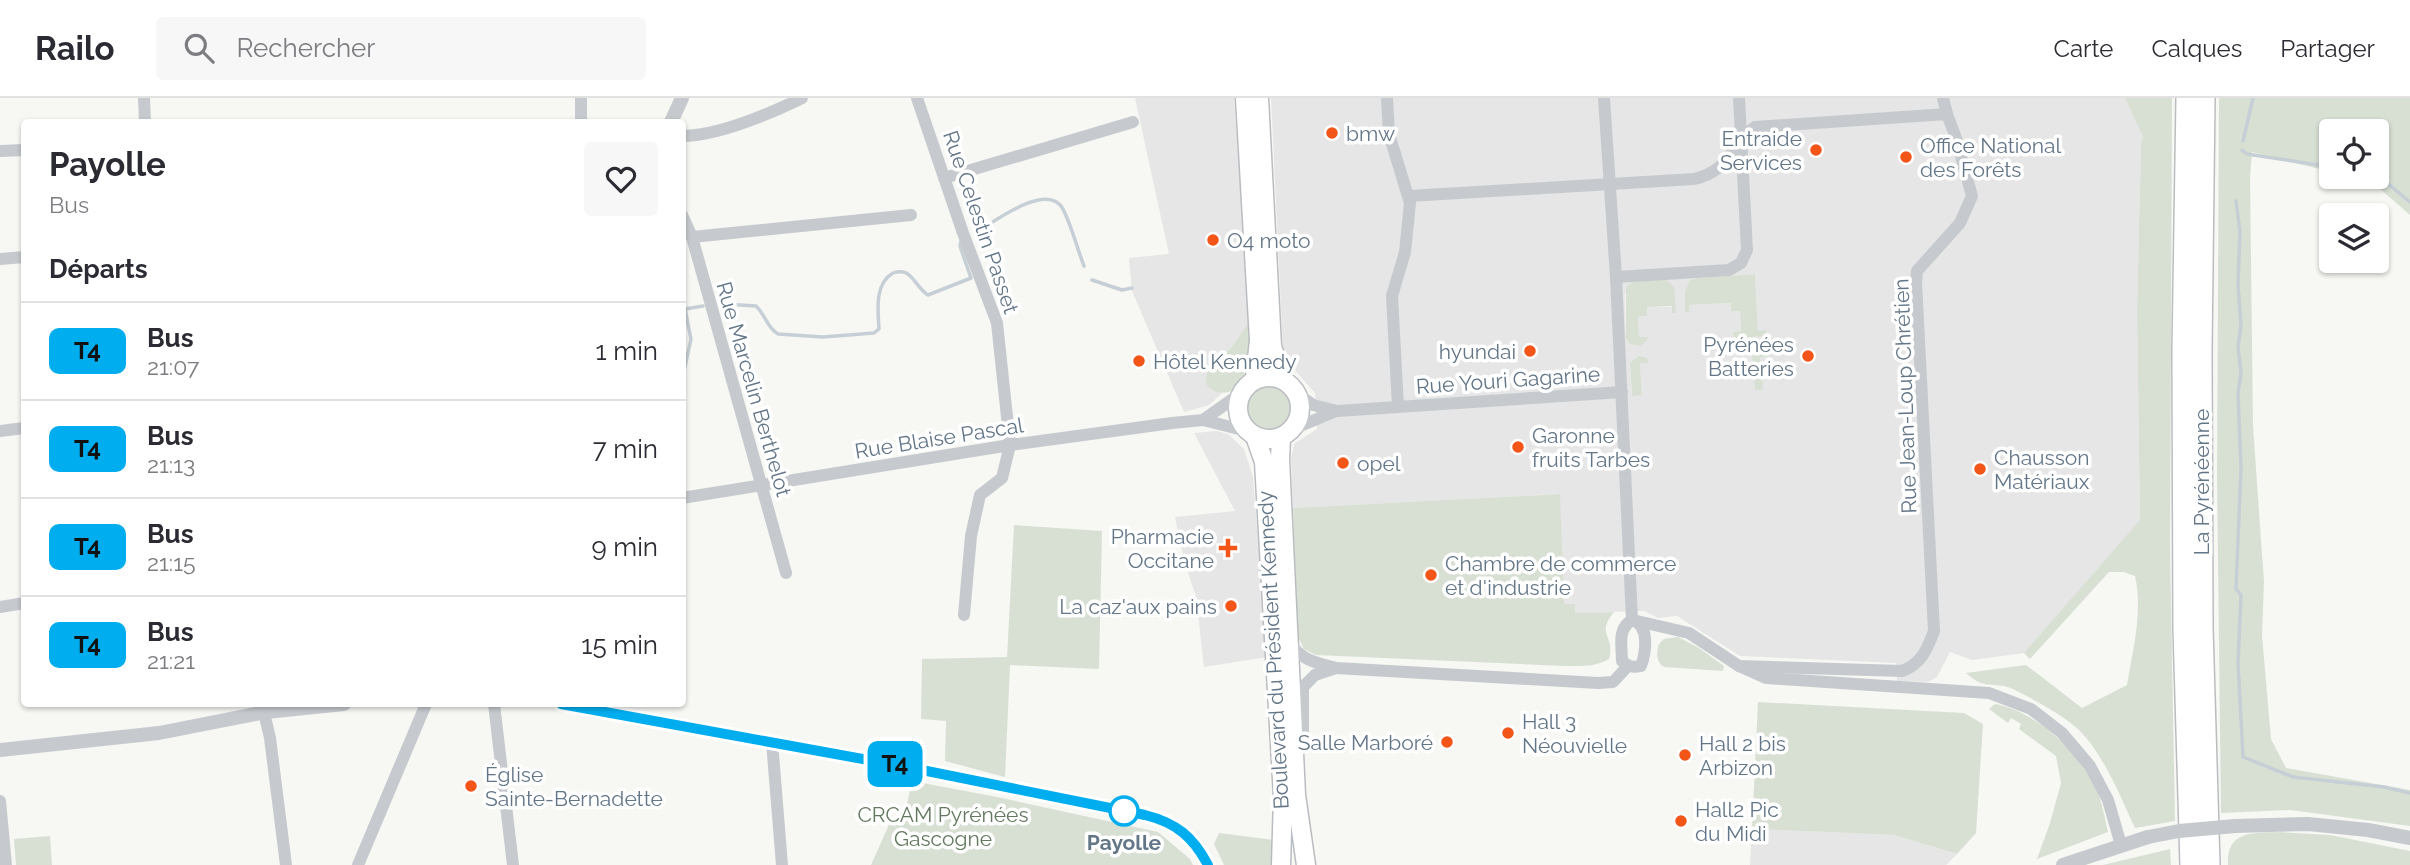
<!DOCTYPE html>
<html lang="fr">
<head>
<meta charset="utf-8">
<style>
	:root { --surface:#fff; --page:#f7f7f7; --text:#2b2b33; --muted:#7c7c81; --line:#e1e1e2 }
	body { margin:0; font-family:Raleway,sans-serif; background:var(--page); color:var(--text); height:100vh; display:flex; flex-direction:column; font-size:26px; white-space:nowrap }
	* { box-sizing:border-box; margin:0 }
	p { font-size:23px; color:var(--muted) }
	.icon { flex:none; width:38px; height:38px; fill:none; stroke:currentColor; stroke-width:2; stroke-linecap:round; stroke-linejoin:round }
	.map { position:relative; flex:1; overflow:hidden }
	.details { position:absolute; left:21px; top:21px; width:665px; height:588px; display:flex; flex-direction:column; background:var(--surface); border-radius:7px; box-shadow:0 2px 5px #0004 }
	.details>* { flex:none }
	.badge { padding:0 14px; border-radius:10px; font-size:24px; line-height:46px }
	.fabs { position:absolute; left:2319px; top:21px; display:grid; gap:14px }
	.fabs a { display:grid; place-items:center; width:70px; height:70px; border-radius:7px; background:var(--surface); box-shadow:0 2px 5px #0004; font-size:35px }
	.map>.badge { position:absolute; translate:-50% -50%; box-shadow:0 0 0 4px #fff }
	h2 { padding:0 28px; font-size:26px; line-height:63px }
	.round { display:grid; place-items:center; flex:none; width:74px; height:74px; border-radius:7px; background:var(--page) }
	.overview { display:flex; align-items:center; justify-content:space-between; height:119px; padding:0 28px }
	h1 { font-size:33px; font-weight:700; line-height:52px }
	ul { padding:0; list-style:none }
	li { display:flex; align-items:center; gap:21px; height:98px; padding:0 28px; border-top:2px solid var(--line) }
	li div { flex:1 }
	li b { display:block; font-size:26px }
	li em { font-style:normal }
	li .badge { min-width:77px; font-weight:700; text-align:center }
	header { display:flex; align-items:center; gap:42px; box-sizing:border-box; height:98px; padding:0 35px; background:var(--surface); border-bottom:2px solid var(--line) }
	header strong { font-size:33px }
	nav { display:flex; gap:38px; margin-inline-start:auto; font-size:24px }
	.search { width:490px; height:63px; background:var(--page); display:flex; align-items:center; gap:18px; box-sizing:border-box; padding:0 24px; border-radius:7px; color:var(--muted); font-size:26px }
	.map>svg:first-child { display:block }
	.built { fill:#e5e6e5; fill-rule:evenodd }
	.green { fill:#d8e0d4 }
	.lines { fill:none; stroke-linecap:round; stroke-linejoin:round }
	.stream { stroke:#c6cfd5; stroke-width:3.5 }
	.primary-casing { stroke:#b9bdc1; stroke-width:21 }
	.motorway-casing { stroke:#babdc0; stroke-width:24 }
	.minor { stroke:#c6cace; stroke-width:12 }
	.tertiary { stroke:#c6cace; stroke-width:14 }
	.primary { stroke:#fff; stroke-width:18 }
	.motorway { stroke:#fff; stroke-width:21 }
	.tertiary-bridge { stroke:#c6cace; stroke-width:14 }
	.line-casing { stroke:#fff; stroke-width:16 }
	.line { stroke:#00adef; stroke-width:10 }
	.poi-dot { fill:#f35418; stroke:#fff; stroke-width:2.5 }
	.stop-dot { fill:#fff; stroke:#00adef; stroke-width:3.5 }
	.labels { text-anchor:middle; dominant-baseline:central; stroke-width:7; stroke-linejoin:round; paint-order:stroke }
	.poi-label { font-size:21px; fill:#637688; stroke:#fff; text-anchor:start }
	.street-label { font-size:21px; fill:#637688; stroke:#fff }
	.park-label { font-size:21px; fill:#63795f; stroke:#fff }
	.stop-label { font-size:21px; font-weight:bold; fill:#637688; stroke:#fff }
</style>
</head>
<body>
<header>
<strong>Railo</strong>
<div class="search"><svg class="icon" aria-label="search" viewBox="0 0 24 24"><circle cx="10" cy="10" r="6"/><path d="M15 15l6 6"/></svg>Rechercher</div>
<nav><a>Carte</a><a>Calques</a><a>Partager</a></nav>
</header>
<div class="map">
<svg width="2410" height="767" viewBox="0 0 2410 767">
	<rect width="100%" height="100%" fill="#f7f7f4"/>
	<g class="built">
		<polygon points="1135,0 1234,0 1250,225 1237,243 1217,262 1211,292 1222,295 1209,307 1184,314 1132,193 1129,160 1169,156"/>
		<path d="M1271,0H2125L2143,38L2141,46L2137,213L2140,423L2024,555L1972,562L1950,554L1937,579L1928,584L1897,583L1896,565L1740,558L1677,518L1658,520L1644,513L1575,515L1564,506L1559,396L1293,410L1291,361L1294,346L1317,331L1315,295L1291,268L1283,251ZM1755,176L1758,233L1741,234L1740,212L1731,205L1689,207L1685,213V193L1690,182L1697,180ZM1625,196L1676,209H1647V218L1638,219L1639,239H1647L1646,244L1640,248L1630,246L1626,240ZM1648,264L1640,265L1642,296L1632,297L1630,265Z"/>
		<polygon points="1217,333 1228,336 1244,351 1253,379 1267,559 1204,569 1196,498 1185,466 1175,419 1235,413 1194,335"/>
		<polygon points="1752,731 1894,737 1957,756 1946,767 1750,767"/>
	</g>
	<g class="green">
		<path d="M2125,0H2172L2170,453L2175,723L2135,730C2120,698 2104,657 2079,632C2062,616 2036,603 2015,592C1995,582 1986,594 1966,575L2026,567L2082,610L2127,587C2133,551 2143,514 2135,478L2124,474H2109L2030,561L2024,555L2140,422L2137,213L2141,46L2143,39Z"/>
		<polygon points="2219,0 2410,0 2410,117 2371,83 2352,79 2376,79 2376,33 2331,33 2331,74 2252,54 2250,79 2253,328 2264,484 2262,538 2271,641 2286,670 2410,692 2410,728 2290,712 2221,715 2217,377"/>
		<polygon points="1755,176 1758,233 1767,232 1764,238 1735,240 1733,234 1741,233 1740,213 1731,213 1731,205 1689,207 1689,215 1685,213 1685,193 1690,182 1697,180"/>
		<polygon points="1662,181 1667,182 1674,189 1676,215 1672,215 1672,208 1647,209 1647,218 1638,219 1639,239 1648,239 1646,244 1640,248 1630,246 1626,240 1626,189 1634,183"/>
		<path d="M1250,225C1252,248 1253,274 1234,291C1225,299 1204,294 1206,280C1209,266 1225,256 1234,246C1240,239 1243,230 1250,225Z"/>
		<polygon points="1752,251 1763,251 1769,258 1760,259 1763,292 1755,292"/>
		<polygon points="1639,258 1647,260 1648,265 1640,265 1642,297 1632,298 1630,265"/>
		<circle cx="1269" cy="309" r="24"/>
		<path d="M1560,396L1564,506H1575V515L1614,514C1595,537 1616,538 1609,561C1595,569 1582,568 1566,568L1316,557L1304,551L1298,539L1293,410Z"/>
		<polygon points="1014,427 1102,433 1099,571 1010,567 1005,679 945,663 946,623 921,621 922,561 1007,559"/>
		<path d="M1678,539L1699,550L1724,568L1723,573L1664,569C1656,564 1656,555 1659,546L1664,541Z"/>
		<polygon points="1758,604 1964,615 1983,626 1976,735 1957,756 1894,737 1752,731"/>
		<path d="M1995,606C2038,614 2083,657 2099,697C2103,709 2105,722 2108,734L2037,761L2050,725L2061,685L2056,658L2019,631L2021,626L2011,620L2008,625L1989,611Z"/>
		<polygon points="912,683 997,699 1158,734 1190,761 1193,767 871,767 891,722 903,724"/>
		<path d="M2277,734L2330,737L2410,753V767H2228C2226,733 2252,735 2277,734Z"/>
		<polygon points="1219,735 1275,742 1277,767 1224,767 1214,746"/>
		<polygon points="50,738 52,767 16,767 14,741"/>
		<polygon points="2170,751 2171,767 2103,767"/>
	</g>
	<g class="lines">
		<g class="stream">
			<polyline points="2243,43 2253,0"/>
			<polyline points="2242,52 2247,56 2331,69"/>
			<polyline points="2376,76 2410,104"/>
			<polyline points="2236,103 2240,134 2238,187 2241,228 2238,248 2241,276 2238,295 2241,370 2236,491 2241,497 2238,565 2243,659 2293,679 2384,689 2410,695"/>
			<path d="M977,134C995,123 1048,83 1063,111C1072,129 1077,150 1084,168"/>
			<polyline points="1092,182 1122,192 1132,190"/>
			<path d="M724,206L756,208C765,216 767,230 778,236L823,239L874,235L879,231C878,213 874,186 893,175C898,173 905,173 909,177C916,183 920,192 928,197L971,180L960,148L961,143"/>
			<polyline points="682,282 691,241 685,211 703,208"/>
		</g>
		<g class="primary-casing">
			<g id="primary">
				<polyline points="1245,0 1259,242 1255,281"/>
				<polyline points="1259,0 1272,248 1282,281"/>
				<circle cx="1269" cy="310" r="31"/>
				<polyline points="1255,338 1264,364 1283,699 1281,767"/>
				<polyline points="1281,339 1280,362 1296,697 1306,767"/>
			</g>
		</g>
		<g class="motorway-casing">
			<g id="motorway">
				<polyline points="2187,0 2183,254 2184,531 2191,767"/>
				<polyline points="2204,0 2201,254 2202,530 2209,767"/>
			</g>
		</g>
		<g class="minor">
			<polyline points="144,0 145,24"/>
			<polyline points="917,0 963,135 997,225 1010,347 1002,380 980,397 971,438 964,517"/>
			<polyline points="1387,0 1389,36 1410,105 1405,154 1392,198 1398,309"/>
			<polyline points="1604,0 1616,179 1632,522"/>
			<polyline points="1943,0 1947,16"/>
			<polyline points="581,24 581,0"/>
			<path d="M682,38C719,38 769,16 802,0"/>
			<polyline points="0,53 24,52"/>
			<polyline points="944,80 1133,24"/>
			<path d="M1409,98L1694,81C1732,72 1728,48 1755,29L1947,16L1956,40L1972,98L1960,125L1917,173L1916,184L1934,533C1927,552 1921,566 1902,573L1739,568"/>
			<polyline points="682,117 692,139 786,475"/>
			<polyline points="692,139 911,117"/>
			<polyline points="0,161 24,159"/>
			<polyline points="1616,179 1729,172 1741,165 1747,152 1739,0"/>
			<polyline points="1296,295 1313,307 1337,313 1622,294"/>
			<polyline points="1203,322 1240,296"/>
			<polyline points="1293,331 1336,313"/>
			<polyline points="0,333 24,330"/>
			<polyline points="682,400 1010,347 1172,325 1203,322 1247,333"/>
			<polyline points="0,509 24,505"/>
			<path d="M1632,522C1650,527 1646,554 1641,568C1632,570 1628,568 1622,563C1622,547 1617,531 1632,522Z"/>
			<polyline points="1637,523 1689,535 1739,568 1766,580 1989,595 2031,611 2062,635 2090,668 2108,702 2121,747"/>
			<path d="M1289,543C1300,562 1316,565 1336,570L1598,585L1613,584L1628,568"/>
			<polyline points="262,606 270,640 286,767"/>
			<polyline points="494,606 513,767"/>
			<polyline points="772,644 782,767"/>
			<polyline points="1294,662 1303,646 1303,589 1315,577 1336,570"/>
			<polyline points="0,703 6,767"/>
			<polyline points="358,767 426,606"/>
		</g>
		<g class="tertiary">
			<polyline points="671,24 682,0"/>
			<path d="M561,606L912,670L1145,717C1176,725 1193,739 1208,767"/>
			<polyline points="0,652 159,635 266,614 344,606"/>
			<polyline points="2235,728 2308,726 2368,732 2410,740"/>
			<polyline points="2063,767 2148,739"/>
		</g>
		<use href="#primary" class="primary"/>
		<use href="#motorway" class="motorway"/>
		<polyline class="tertiary-bridge" points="2148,739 2179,733 2235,728"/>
	</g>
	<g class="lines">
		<g class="line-casing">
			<path id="line" d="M561,606L912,670L1145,717C1177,725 1193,739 1208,767"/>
		</g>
		<use href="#line" class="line"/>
	</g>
	<g class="poi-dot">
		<circle cx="1332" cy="35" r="7"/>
		<circle cx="1816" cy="52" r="7"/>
		<circle cx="1906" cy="59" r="7"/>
		<circle cx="1213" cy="142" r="7"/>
		<circle cx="1530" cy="253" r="7"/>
		<circle cx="1808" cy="258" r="7"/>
		<circle cx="1139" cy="263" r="7"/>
		<circle cx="1518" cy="349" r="7"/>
		<circle cx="1343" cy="365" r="7"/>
		<circle cx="1980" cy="371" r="7"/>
		<path d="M1224.5 439.5h7v7h7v7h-7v7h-7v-7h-7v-7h7z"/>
		<circle cx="1431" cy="477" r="7"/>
		<circle cx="1231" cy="508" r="7"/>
		<circle cx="1508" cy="635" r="7"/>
		<circle cx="1447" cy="644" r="7"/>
		<circle cx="1685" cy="657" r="7"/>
		<circle cx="471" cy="688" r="7"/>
		<circle cx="1681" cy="723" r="7"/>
	</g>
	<circle class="stop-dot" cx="1124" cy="713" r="14"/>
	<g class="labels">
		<g class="poi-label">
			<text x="1346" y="35">bmw</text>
			<text x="1802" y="40" text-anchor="end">Entraide<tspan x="1802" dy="24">Services</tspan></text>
			<text x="1920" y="47">Office National<tspan x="1920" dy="24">des Forêts</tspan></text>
			<text x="1227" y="142">O4 moto</text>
			<text x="1794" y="246" text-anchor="end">Pyrénées<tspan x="1794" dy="24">Batteries</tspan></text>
			<text x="1516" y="253" text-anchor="end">hyundai</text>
			<text x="1153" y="263">Hôtel Kennedy</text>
			<text x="1532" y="337">Garonne<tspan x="1532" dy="24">fruits Tarbes</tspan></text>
			<text x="1994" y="359">Chausson<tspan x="1994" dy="24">Matériaux</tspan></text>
			<text x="1357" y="365">opel</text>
			<text x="1214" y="438" text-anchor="end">Pharmacie<tspan x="1214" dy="24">Occitane</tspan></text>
			<text x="1445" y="465">Chambre de commerce<tspan x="1445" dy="24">et d'industrie</tspan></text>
			<text x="1217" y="508" text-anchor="end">La caz'aux pains</text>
			<text x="1522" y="623">Hall 3<tspan x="1522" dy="24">Néouvielle</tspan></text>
			<text x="1433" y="644" text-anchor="end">Salle Marboré</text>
			<text x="1699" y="645">Hall 2 bis<tspan x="1699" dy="24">Arbizon</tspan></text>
			<text x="485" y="676">Église<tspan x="485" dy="24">Sainte-Bernadette</tspan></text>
			<text x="1695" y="711">Hall2 Pic<tspan x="1695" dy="24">du Midi</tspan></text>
		</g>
		<g class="street-label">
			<text transform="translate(981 124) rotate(71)">Rue Celestin Passet</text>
			<text transform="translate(1508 282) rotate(-4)">Rue Youri Gagarine</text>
			<text transform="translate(754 291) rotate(74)">Rue Marcelin Berthelot</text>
			<text transform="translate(1905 298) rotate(-92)">Rue Jean-Loup Chrétien</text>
			<text transform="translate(939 340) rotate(-9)">Rue Blaise Pascal</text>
			<text transform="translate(2201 384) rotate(-90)">La Pyrénéenne</text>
			<text transform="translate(1273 552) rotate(-93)">Boulevard du Président Kennedy</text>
		</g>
		<g class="park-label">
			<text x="943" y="716">CRCAM Pyrénées<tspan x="943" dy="24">Gascogne</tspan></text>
		</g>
		<g class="stop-label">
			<text x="1124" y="744">Payolle</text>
		</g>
	</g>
</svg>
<div class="fabs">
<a><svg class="icon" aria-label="locate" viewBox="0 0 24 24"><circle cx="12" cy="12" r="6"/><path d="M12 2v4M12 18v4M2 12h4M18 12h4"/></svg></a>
<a><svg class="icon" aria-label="layers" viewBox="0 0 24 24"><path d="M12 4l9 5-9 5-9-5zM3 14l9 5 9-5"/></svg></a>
</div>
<b class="badge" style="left:895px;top:666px;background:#00adef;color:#111">T4</b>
<section class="details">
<div class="overview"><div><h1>Payolle</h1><p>Bus</p></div><a class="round"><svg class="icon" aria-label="heart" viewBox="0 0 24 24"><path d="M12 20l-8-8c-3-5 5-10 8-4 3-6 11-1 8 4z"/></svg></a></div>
<h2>Départs</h2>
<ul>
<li><span class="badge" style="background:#00adef;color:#111">T4</span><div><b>Bus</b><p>21:07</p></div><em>1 min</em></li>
<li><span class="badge" style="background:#00adef;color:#111">T4</span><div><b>Bus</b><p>21:13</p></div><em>7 min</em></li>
<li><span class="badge" style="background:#00adef;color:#111">T4</span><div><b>Bus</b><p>21:15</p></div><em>9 min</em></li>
<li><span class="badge" style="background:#00adef;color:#111">T4</span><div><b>Bus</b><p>21:21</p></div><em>15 min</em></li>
</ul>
</section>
</div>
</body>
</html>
